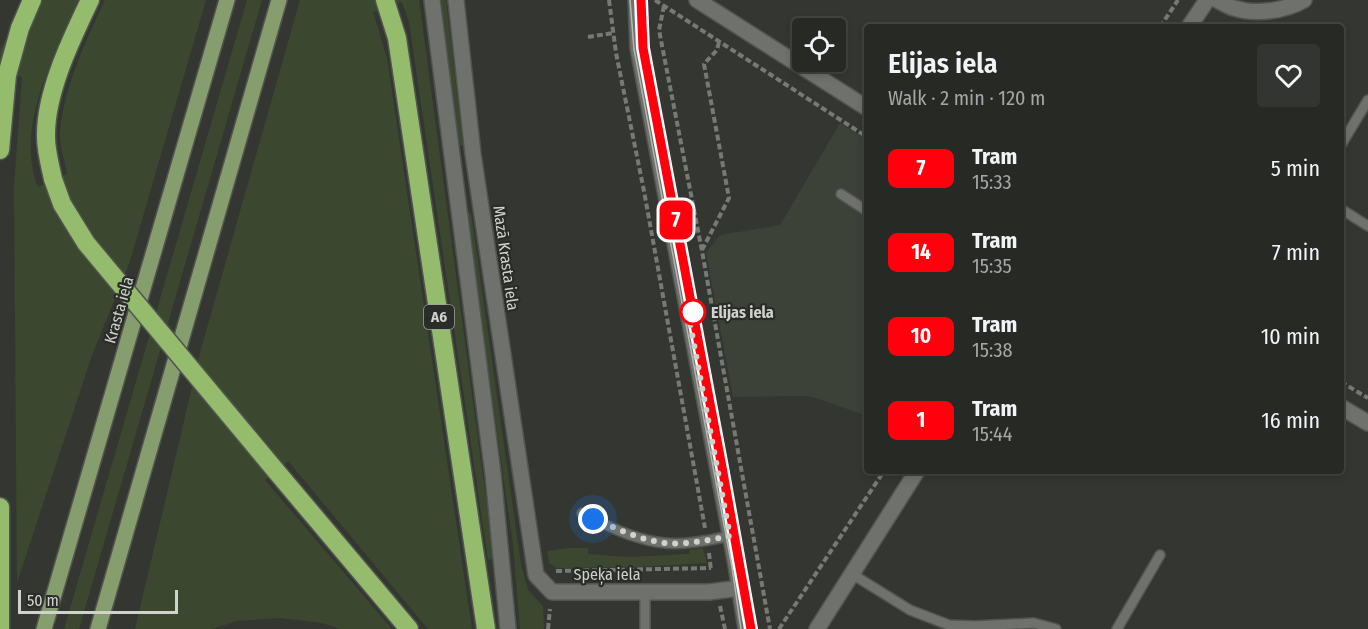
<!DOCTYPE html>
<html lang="en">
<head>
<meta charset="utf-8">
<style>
	:root { --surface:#272925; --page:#333532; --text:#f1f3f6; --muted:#a4a6a7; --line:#434542 }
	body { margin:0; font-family:"Fira Sans Condensed",sans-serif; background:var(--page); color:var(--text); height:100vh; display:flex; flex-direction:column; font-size:22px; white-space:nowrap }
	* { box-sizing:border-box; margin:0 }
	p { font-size:20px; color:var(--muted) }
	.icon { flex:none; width:33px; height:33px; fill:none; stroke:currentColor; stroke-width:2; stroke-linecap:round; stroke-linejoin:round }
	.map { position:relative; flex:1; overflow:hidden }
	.details { position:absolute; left:864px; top:24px; width:480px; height:450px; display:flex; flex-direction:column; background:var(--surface); border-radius:6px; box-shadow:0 3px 9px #0003,0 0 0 2px var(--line) }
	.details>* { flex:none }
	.badge { padding:0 12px; border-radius:9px; font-size:21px; line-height:39px }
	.controls { position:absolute; left:792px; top:18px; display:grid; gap:12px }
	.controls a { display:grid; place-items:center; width:54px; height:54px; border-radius:6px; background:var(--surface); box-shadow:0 3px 9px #0003,0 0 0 2px var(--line); font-size:30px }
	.scale { position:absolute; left:18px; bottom:15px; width:160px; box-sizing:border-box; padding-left:6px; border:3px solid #d0d2ce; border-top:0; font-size:16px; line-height:21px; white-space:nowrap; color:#d0d2ce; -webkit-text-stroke:4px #2a2c27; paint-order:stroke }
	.you { position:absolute; width:30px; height:30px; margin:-15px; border:4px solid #fff; border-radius:50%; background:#1a73e8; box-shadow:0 0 0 9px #1a73e833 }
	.map>.badge { position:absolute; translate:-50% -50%; box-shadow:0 0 0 3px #fff }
	.round { display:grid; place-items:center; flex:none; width:63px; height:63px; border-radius:6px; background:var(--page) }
	.summary { display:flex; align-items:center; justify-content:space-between; height:102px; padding:0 24px }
	h1 { font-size:28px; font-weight:600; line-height:45px }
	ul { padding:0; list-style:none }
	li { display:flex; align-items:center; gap:18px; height:84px; padding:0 24px }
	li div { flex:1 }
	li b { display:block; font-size:22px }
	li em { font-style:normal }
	li .badge { min-width:66px; font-weight:700; text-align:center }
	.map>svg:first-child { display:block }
	.built { fill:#3c4237 }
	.green { fill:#3b472f }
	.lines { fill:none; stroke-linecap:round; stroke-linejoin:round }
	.lane-casing { stroke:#51544f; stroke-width:12 }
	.street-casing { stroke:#51544f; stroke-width:18 }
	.secondary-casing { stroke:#51544f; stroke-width:18 }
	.primary-casing { stroke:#51544f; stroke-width:18 }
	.highway-casing { stroke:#51544f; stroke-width:21 }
	.path { stroke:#777a74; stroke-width:4; stroke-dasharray:6 3; stroke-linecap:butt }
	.lane { stroke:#6f726c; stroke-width:9 }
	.street { stroke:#6f726c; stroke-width:15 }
	.secondary { stroke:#6f726c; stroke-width:15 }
	.primary { stroke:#869e6d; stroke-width:15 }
	.highway { stroke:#95bb6d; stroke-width:18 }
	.tram { stroke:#b4b7b2; stroke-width:1.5 }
	.highway-bridge-casing { stroke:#51544f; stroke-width:21; stroke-linecap:butt }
	.highway-bridge { stroke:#95bb6d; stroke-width:18 }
	.line-casing { stroke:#fff; stroke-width:14 }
	.line { stroke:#ff000c; stroke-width:9 }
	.walk { stroke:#d0d2ce; stroke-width:6; stroke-dasharray:0 10.8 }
	.stop-dot { fill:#fff; stroke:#ff000c; stroke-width:3 }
	.labels { text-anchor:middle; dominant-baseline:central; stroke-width:4.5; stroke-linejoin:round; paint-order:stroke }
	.shield { fill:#2a2c27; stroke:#9ea09c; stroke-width:1.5 }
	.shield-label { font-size:15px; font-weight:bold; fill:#d0d2ce }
	.street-label { font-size:16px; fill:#d0d2ce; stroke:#2a2c27 }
	.stop-label { font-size:16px; font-weight:bold; fill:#d0d2ce; stroke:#2a2c27; text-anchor:start }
</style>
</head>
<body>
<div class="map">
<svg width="1368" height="629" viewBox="0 0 1368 629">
	<rect width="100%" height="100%" fill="#343731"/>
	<polygon class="built" points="840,123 867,140 867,416 816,398 806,396 733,397 706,253 720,235 780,225"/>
	<g class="green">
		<path d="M25,0H78C55,55 14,127 38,187L67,174C65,161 59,145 60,132C64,87 86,40 105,0H206L130,261L91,358L17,583L14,186L22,77L0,73V51Z"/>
		<polygon points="247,0 262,0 79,629 64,629"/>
		<polygon points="300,0 419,0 494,558 488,560 409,22 402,2 373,12 387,58 472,629 428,629 288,461 265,480 392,629 340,629 322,623 280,618 237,621 212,629 135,629 201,349"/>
		<polygon points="441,0 446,0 463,145 459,146"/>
		<polygon points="466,213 471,213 521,565 528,590 543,606 544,629 520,629 513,545"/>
		<polygon points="569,548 588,548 588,554 628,557 689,554 690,550 703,548 707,563 636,567 557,568 549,563 547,551"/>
	</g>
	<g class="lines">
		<g class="lane-casing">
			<g id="lane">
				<polyline points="1341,145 1368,100"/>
				<polyline points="841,194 867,211"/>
				<polyline points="1341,209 1368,226"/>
				<path d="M582,513C606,526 638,541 665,543C686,545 710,540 730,536"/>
				<polyline points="852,574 910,610 949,625 974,626 1034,623 1056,629"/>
				<polyline points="645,592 645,629"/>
				<polyline points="1117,629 1160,555"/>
			</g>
		</g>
		<g class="street-casing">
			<g id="street">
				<polyline points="432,0 493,474 508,629"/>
				<polyline points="456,0 473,154 536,575 552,592 709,592 740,588"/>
				<polyline points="697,0 867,108"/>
				<path d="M1217,0C1223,3 1229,7 1234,8C1255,15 1285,11 1304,0"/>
				<polyline points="1189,27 1207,0"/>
				<polyline points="1341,407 1368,423"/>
				<polyline points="817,629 917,471"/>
			</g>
		</g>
		<g class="secondary-casing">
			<polyline id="secondary" points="636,0 638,48 736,565 746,629"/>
		</g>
		<g class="primary-casing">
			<g id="primary">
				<polyline points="44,629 227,0"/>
				<polyline points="98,629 279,0"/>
			</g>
		</g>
		<g class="highway-casing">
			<g id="highway">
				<polyline points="385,0 397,38 486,629"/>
				<polyline points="0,150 7,75 20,28 32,0"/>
				<path d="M53,179C50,165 46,151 46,137C45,93 71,40 90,0"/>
				<polyline points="276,471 409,629"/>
				<polyline points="0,507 0,629"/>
			</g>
		</g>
		<g class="path">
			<polyline points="609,0 616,53 644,191 705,528"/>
			<polyline points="655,0 867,137"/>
			<polyline points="664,6 659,30 702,251 770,629"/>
			<polyline points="1160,27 1178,0"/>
			<polyline points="588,37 613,33"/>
			<polyline points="702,250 729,198 704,64 717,50 719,42"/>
			<polyline points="1341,382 1368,398"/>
			<polyline points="709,553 711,570"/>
			<polyline points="556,571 711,568"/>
			<polyline points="720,606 725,629"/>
			<polyline points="548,629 550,609"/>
			<polyline points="779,629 884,471"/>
		</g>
		<use href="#lane" class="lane"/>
		<use href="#street" class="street"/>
		<use href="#secondary" class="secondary"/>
		<use href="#primary" class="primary"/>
		<use href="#highway" class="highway"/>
		<g class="tram">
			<polyline points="630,0 634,49 732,567 741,629"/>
			<polyline points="641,0 643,48 725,482 751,629"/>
		</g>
		<g class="highway-bridge-casing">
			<polyline id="highway-bridge" points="53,179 62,204 86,243 276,471"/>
		</g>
		<use href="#highway-bridge" class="highway-bridge"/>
	</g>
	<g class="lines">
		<g class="line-casing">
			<polyline id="line" points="641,0 643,48 722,467 751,629"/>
		</g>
		<use href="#line" class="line"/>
		<path class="walk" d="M593,519C616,528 640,540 665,543C685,545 710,540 730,536L687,307L693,312"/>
	</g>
	<circle class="stop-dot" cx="693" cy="312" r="12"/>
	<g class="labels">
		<rect class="shield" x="424" y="305" width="30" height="24" rx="4.5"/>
		<g class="shield-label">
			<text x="439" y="317">A6</text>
		</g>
		<g class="street-label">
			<text transform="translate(506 258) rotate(82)">Mazā Krasta iela</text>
			<text transform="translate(119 310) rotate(-74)">Krasta iela</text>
			<text x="607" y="574">Speķa iela</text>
		</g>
		<g class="stop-label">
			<text x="711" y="312">Elijas iela</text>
		</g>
	</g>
</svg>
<div class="controls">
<a><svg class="icon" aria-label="locate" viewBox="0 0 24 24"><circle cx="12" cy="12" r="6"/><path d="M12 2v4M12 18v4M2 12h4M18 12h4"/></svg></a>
</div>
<div class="scale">50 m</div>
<div class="you" style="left:593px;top:519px"></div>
<b class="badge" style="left:676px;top:220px;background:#ff000c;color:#fff">7</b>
<section class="details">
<div class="summary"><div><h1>Elijas iela</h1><p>Walk · 2 min · 120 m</p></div><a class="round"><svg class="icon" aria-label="heart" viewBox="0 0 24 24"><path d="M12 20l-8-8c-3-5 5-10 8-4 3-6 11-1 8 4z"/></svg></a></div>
<ul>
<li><span class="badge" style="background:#ff000c;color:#fff">7</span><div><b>Tram</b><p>15:33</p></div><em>5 min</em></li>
<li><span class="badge" style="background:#ff000c;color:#fff">14</span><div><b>Tram</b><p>15:35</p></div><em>7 min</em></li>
<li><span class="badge" style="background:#ff000c;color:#fff">10</span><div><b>Tram</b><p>15:38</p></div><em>10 min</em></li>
<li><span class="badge" style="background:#ff000c;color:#fff">1</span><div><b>Tram</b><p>15:44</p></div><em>16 min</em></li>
</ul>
</section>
</div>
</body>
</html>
